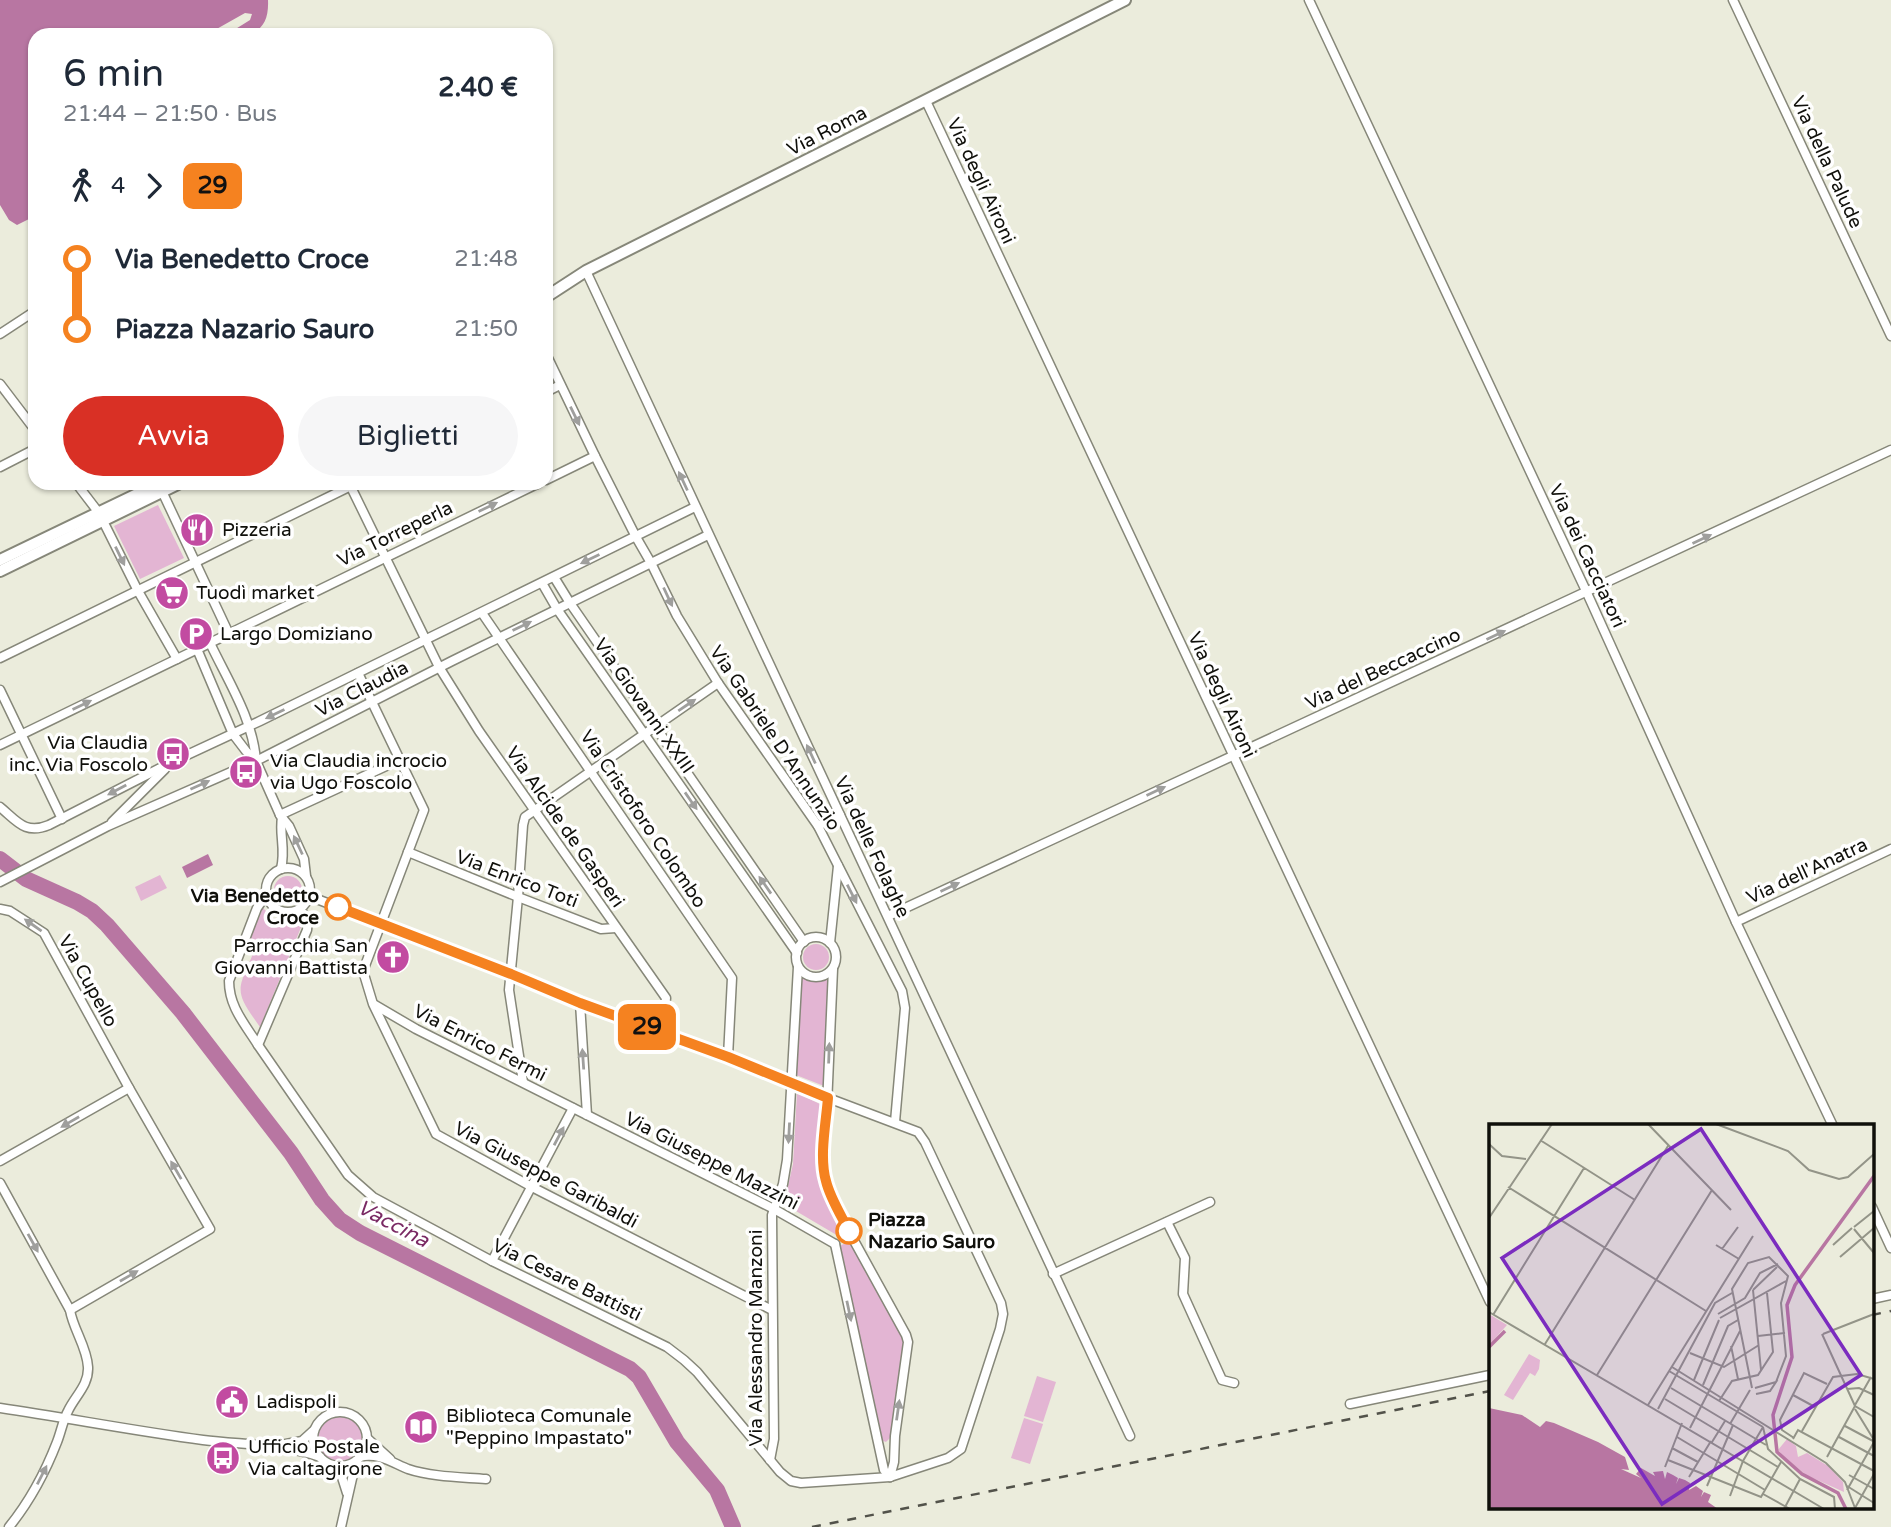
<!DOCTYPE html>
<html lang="it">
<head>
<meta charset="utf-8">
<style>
	:root { --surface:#fff; --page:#f6f6f7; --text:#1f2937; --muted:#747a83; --accent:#d93025 }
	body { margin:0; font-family:"Varela Round",sans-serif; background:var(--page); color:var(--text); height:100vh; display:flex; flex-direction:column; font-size:26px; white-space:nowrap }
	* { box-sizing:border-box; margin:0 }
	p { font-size:23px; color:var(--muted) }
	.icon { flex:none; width:38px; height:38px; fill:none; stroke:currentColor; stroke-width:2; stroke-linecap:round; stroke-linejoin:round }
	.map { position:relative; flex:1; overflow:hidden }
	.side { position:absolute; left:28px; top:28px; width:525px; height:462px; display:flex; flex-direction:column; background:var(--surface); border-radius:21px; box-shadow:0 2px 5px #0004 }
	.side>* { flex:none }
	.badge { padding:0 14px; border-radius:10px; font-size:24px; line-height:46px }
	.map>.badge { position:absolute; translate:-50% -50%; box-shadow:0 0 0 4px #fff }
	.legs { display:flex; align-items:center; gap:10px; height:77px; padding:0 35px; font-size:23px }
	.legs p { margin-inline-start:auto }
	.summary { display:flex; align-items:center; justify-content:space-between; height:119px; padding:0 35px }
	h1 { font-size:38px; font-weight:600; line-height:52px }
	.action { display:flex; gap:14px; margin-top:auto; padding:14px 35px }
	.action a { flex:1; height:80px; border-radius:42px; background:var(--accent); color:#fff; font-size:28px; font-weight:600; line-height:80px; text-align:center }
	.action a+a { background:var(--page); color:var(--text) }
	ul { padding:0 35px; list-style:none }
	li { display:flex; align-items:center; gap:24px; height:70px; font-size:26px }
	li i { display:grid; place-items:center; width:10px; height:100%; margin:0 9px; background:currentColor }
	li i::after { content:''; width:18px; height:18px; margin:-9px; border:5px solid; border-radius:50%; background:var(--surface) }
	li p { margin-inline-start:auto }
	li:first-child i { background:linear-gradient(#0000 50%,currentColor 0) }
	li:last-child i { background:linear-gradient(currentColor 50%,#0000 0) }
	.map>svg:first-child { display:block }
	.green { fill:#e3b5d3 }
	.water { fill:#b876a2 }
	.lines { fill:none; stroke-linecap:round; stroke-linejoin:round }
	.river { stroke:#b876a2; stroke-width:16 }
	.street-casing { stroke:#868779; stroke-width:11 }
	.secondary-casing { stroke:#868779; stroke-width:14 }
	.street { stroke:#fff; stroke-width:8 }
	.secondary { stroke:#fff; stroke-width:10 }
	.rail { stroke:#52524a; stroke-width:2.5; stroke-dasharray:9 9; stroke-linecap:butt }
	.oneway { fill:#9f9f9d }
	.line-1-casing { stroke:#fff; stroke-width:16 }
	.line-1 { stroke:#f58220; stroke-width:10 }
	.stop-1-dot { fill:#fff; stroke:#f58220; stroke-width:3.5 }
	.labels { text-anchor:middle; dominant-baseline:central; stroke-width:7; stroke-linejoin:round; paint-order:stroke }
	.street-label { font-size:19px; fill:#10100b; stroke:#fff }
	.poi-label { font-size:19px; fill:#10100b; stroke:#fff; text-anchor:start }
	.stop-label { font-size:19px; font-weight:bold; fill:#10100b; stroke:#fff; text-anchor:end }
	.water-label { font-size:21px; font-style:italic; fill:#7a2a64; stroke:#fff }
	.inset-river { fill:none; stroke:#b876a2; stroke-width:3.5 }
	.inset-road { fill:none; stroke:#939488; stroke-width:2 }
	.view { fill:#7b2cbf; fill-opacity:0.15; stroke:#7b2cbf; stroke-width:3.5 }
	.inset-edge { fill:none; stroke:#10100b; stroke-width:3.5 }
</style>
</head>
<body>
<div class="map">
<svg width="1891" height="1527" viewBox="0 0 1891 1527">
	<rect width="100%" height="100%" fill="#ebecdc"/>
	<g class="green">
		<polygon points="158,505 184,558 140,579 114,526"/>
		<polygon points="160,875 167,888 141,901 135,887"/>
		<circle cx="288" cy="890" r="14"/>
		<path d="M263,908C269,914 274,921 283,922C291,923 295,921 302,925L260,1027C232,988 238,991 255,949L249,940Z"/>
		<circle cx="816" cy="957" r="13"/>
		<path d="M802,977C811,982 819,983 828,977L824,1086L796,1075Z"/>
		<polygon points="797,1093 822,1105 820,1173 827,1194 845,1234 840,1237 784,1204 793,1164"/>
		<polygon points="851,1241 904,1340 891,1437 886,1442 881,1440 839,1246"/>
		<polygon points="1037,1376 1056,1382 1043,1422 1024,1416"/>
		<circle cx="340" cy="1439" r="22"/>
		<polygon points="1024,1418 1043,1424 1030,1464 1011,1458"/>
	</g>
	<g class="water">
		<path d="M0,0H268C269,22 261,35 238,35L234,30L250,20L252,14L245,13L206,35H35V216L17,225L9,220L0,205Z"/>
		<polygon points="208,854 213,865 187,878 182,867"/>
	</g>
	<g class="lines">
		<polyline class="river" points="0,859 26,879 77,902 92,911 107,925 183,1013 291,1153 322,1200 340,1220 360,1233 630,1369 639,1377 677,1442 717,1490 733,1527"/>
		<g class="street-casing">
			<g id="street">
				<polyline points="1309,0 1587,593 1736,922 1833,1126"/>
				<polyline points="1733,0 1891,336"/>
				<polyline points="926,101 1490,1302"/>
				<polyline points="586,271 1130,1436"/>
				<polyline points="0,334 35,311"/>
				<polyline points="546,354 595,456 636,537 651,563 677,616 718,683 818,826 902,991 905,1008 895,1122"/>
				<polyline points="0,384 35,430"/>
				<polyline points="546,392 560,385"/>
				<polyline points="0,467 35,449"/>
				<polyline points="546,480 595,456"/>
				<polyline points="76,483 99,513 138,591 177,659"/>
				<polyline points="349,483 439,667 479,731 666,998 662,1032"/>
				<polyline points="160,487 229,634"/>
				<polyline points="554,577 570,603 804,942"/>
				<polyline points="542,583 557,609 797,953"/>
				<polyline points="482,613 732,978 728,1057"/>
				<path d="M210,643C228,681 253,719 256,761"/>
				<polyline points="197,649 233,734 246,751 256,761 280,815 289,826 304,859 306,876"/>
				<polyline points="0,658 357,483"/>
				<polyline points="358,673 424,810 363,971 373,1004 436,1134 532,1187 772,1310"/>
				<polyline points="0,690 62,819"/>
				<polyline points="0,745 539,483"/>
				<path d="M0,807C17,821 25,835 49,825L172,762L260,721L695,507"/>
				<polyline points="280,815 399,760"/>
				<polyline points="112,822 165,769"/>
				<polyline points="818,826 840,815"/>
				<polyline points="408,852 518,897 601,929 616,928"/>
				<circle cx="288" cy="890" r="22"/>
				<path d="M281,869C286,848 279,836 282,817"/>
				<polyline points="0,882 108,826 256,761 452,661 708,535"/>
				<path d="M266,895L257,908L229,981C229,1007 245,1024 258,1045L307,930L308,920L300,909"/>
				<polyline points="0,909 10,911 44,933 129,1088 210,1229 70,1310"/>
				<path d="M888,916C1222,760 1557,607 1891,450"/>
				<polyline points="1736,922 1891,849"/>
				<circle cx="816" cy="957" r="20"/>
				<polyline points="830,943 838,866"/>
				<polyline points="833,969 824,1174 828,1189 852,1237 906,1335 908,1342 895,1436 894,1462 890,1477"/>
				<polyline points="580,1003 587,1115"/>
				<polyline points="375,1005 416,1029 774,1209 835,1244"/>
				<polyline points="258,1045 348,1175 373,1197 492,1261 667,1347 684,1360 697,1372 780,1472 791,1481 801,1483 890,1477 948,1458 961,1449 1000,1329 1003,1314 1001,1303 925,1142 918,1132 828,1098 728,1057 580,1003 511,974 309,896"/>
				<polyline points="523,1082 509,990 518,897 523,825 525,817 718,683"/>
				<polyline points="0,1161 129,1088"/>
				<path d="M0,1183L70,1310C73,1329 87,1347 88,1367C89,1385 75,1396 68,1411C63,1420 61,1432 57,1442C45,1473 30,1501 9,1527"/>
				<polyline points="1872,1207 1891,1248"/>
				<polyline points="1167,1222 1185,1258 1183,1294 1222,1380 1234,1383"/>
				<polyline points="835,1244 884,1470 890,1477"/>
				<polyline points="492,1261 573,1108"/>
				<polyline points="1053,1274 1210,1202"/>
				<polyline points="1872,1299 1891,1295"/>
				<polyline points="1350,1404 1490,1375"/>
				<path d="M0,1408C68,1418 135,1431 203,1440C242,1445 282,1443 320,1457"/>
				<circle cx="340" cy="1439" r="27"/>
				<polyline points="368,1439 390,1459"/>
				<polyline points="281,1445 302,1441 313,1431"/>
				<path d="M360,1457C377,1452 393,1463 408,1469C432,1477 461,1477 486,1479"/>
				<polyline points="770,1460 774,1439 772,1215 783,1184 787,1160 798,967"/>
				<polyline points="335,1466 340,1471 347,1493"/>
				<polyline points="341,1527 356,1461"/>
			</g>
		</g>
		<g class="secondary-casing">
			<g id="secondary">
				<polyline points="546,297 586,271 1125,0"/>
				<polyline points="0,560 160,483"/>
				<polyline points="0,571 180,483"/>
			</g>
		</g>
		<use href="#street" class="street"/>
		<use href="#secondary" class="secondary"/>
		<g class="rail">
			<polyline points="1872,1315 1891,1311"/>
			<polyline points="812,1527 1490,1391"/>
		</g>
	</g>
	<defs><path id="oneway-solid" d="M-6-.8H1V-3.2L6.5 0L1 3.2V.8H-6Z" transform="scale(1.75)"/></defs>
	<g class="oneway">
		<use href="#oneway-solid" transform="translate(575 416) rotate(64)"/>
		<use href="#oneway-solid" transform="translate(683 481) rotate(-115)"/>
		<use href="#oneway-solid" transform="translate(488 507) rotate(-26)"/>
		<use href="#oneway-solid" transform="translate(1702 539) rotate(-25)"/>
		<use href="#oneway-solid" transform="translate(120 556) rotate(64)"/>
		<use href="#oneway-solid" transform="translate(590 559) rotate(154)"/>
		<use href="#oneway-solid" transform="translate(668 597) rotate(65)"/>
		<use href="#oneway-solid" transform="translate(522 626) rotate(-26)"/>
		<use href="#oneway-solid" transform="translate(1496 635) rotate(-25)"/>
		<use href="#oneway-solid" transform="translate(82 705) rotate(-26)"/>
		<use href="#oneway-solid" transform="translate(687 705) rotate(-34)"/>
		<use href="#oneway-solid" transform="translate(275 714) rotate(154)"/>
		<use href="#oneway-solid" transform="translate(811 754) rotate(-115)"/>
		<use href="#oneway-solid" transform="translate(200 785) rotate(-24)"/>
		<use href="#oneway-solid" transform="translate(117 790) rotate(152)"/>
		<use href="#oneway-solid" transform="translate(1156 791) rotate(-25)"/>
		<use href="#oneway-solid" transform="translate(691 801) rotate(55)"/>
		<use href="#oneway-solid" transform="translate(298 845) rotate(-115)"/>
		<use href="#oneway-solid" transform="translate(765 885) rotate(-125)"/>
		<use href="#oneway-solid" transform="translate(950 887) rotate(-25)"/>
		<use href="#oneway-solid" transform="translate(852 894) rotate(63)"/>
		<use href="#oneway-solid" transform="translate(33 925) rotate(-145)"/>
		<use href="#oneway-solid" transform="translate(829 1053) rotate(-88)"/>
		<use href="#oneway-solid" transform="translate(583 1059) rotate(-94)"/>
		<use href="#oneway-solid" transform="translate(70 1122) rotate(150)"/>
		<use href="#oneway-solid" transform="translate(789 1133) rotate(93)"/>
		<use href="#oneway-solid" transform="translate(559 1136) rotate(-62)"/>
		<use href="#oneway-solid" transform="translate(176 1170) rotate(-120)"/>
		<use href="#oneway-solid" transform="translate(33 1243) rotate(61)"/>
		<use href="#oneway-solid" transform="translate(129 1276) rotate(-30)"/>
		<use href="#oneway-solid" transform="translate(849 1311) rotate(78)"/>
		<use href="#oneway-solid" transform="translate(898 1410) rotate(-82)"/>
		<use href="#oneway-solid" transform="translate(42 1475) rotate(-63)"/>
	</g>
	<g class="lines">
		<g class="line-1-casing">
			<path id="line-1" d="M338,907L511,974L580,1003L728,1057L828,1098C826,1123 819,1157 826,1181C830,1198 841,1215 849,1231"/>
		</g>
		<use href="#line-1" class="line-1"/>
	</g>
	<defs>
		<g id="restaurant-disc" transform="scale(1.75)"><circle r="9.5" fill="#c24ba1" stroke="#fff"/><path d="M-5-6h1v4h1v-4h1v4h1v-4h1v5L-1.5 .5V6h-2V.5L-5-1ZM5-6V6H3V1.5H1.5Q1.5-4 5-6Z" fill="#fff"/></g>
		<g id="supermarket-disc" transform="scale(1.75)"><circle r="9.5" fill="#c24ba1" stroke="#fff"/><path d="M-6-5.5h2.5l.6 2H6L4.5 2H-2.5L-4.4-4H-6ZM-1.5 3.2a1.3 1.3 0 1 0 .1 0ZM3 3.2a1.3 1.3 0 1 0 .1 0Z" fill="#fff"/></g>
		<g id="parking-disc" transform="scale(1.75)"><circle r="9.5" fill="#c24ba1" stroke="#fff"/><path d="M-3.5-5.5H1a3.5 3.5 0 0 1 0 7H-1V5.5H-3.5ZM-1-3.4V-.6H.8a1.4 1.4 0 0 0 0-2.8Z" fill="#fff"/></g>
		<g id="bus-disc" transform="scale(1.75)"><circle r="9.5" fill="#c24ba1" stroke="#fff"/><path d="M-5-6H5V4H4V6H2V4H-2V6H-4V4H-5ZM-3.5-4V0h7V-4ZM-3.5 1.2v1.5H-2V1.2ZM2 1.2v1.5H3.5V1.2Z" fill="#fff"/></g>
		<g id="church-disc" transform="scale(1.75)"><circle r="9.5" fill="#c24ba1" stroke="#fff"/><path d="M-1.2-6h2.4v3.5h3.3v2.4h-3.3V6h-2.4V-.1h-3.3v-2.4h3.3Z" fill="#fff"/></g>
		<g id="civic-disc" transform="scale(1.75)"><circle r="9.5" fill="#c24ba1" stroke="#fff"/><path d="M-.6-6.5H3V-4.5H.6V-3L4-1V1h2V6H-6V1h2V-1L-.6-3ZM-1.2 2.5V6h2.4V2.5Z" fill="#fff"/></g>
		<g id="library-disc" transform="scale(1.75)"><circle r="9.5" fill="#c24ba1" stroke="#fff"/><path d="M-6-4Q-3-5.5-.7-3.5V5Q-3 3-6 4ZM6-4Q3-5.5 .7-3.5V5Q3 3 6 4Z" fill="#fff"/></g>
	</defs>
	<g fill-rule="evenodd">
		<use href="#restaurant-disc" x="197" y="530"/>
		<use href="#supermarket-disc" x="172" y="593"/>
		<use href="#parking-disc" x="196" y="634"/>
		<use href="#bus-disc" x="173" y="754"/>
		<use href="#bus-disc" x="246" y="772"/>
		<use href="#church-disc" x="393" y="957"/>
		<use href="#civic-disc" x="232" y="1402"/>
		<use href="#library-disc" x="421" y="1427"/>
		<use href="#bus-disc" x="223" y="1458"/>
	</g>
	<g class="stop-1-dot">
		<circle cx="338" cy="907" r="12"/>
		<circle cx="849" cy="1231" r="12"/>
	</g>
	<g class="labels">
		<g class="street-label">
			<text transform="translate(827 131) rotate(-27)">Via Roma</text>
			<text transform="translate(1827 162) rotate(65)">Via della Palude</text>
			<text transform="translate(981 181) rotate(65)">Via degli Aironi</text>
			<text transform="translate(395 534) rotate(-26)">Via Torreperla</text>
			<text transform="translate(1587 556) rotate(65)">Via dei Cacciatori</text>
			<text transform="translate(1383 669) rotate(-25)">Via del Beccaccino</text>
			<text transform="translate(362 689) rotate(-27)">Via Claudia</text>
			<text transform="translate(1222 695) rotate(65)">Via degli Aironi</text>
			<text transform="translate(644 706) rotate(55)">Via Giovanni XXIII</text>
			<text transform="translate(775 738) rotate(56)">Via Gabriele D'Annunzio</text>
			<text transform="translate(643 819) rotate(56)">Via Cristoforo Colombo</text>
			<text transform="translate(565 827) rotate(55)">Via Alcide de Gasperi</text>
			<text transform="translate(872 847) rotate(65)">Via delle Folaghe</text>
			<text transform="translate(1807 871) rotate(-25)">Via dell'Anatra</text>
			<text transform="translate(517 879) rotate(21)">Via Enrico Toti</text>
			<text transform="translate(88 981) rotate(61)">Via Cupello</text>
			<text transform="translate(480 1043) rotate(27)">Via Enrico Fermi</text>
			<text transform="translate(712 1161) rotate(27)">Via Giuseppe Mazzini</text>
			<text transform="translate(546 1175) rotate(28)">Via Giuseppe Garibaldi</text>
			<text transform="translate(567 1280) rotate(26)">Via Cesare Battisti</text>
			<text transform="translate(756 1338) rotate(-90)">Via Alessandro Manzoni</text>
		</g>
		<g class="poi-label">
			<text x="222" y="530">Pizzeria</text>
			<text x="196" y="593">Tuodì market</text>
			<text x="220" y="634">Largo Domiziano</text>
			<text x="148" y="743" text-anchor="end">Via Claudia<tspan x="148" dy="22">inc. Via Foscolo</tspan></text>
			<text x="270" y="761">Via Claudia incrocio<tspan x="270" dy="22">via Ugo Foscolo</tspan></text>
			<text x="368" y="946" text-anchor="end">Parrocchia San<tspan x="368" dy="22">Giovanni Battista</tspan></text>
			<text x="256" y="1402">Ladispoli</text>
			<text x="446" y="1416">Biblioteca Comunale<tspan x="446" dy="22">"Peppino Impastato"</tspan></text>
			<text x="248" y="1447">Ufficio Postale<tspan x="248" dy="22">Via caltagirone</tspan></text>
		</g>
		<g class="stop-label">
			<text x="319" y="896">Via Benedetto<tspan x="319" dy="22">Croce</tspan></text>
			<text x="868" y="1220" text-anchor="start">Piazza<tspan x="868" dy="22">Nazario Sauro</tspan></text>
		</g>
		<g class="water-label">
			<text transform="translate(393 1224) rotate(28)">Vaccina</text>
		</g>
	</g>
	<g transform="translate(1489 1124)">
		<rect width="385" height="385" fill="#ebecdc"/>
		<path d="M0,190L18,201L0,221ZM40,230L51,236L50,245L46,252L41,249L24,276L15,271ZM298,315L307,322L309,333L318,329L339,342L354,358L355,368L317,351L293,331L289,326Z" fill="#e3b5d3"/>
		<path d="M0,284L33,291L51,303L57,297L65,299L109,318L136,333L140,346L132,345L152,354L147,350L152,344L166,352L164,348L174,347L176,355L178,348L184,351L189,354L187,360L190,354L196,356L201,359L200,366L207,362L214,367L212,373L215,368L222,371L219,378L229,385H0Z" fill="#b876a2"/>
		<path class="inset-river" d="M0,223L16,207M357,385L349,369L313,350L288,328L284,291L303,233L298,181L306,161L385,52"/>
		<path class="inset-road" d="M159,0L242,86M227,0L299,27L320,46L350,55L359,53L385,30M51,16L146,76M0,20L13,32L37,35M19,63L217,187M0,94L63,0M365,103L385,87M365,105L385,129M227,121L250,135M344,121L363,104M233,125L249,103M351,133L385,104M264,166L272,246M264,166L288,143M0,188L335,385M229,190L256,174L271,149L289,140M4,191L95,44M231,194L297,157M333,210L366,282L385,293M334,210L385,190M269,212L296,209M56,220L179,22M242,222L249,255M201,229L235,243L270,221M183,243L337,339L356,358L366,384M180,247L274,303M108,251L223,66M205,256L230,196M214,261L239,202L249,196M182,264L277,321M263,264L243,165L259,139L280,133L299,152L292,179L297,232L287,258M266,264L287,258L281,267L267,270M358,265L370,264L385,271M304,271L326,283M176,275L289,343M230,277L243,257L269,251L284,228L278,169M159,281L264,112M366,281L382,253M169,285L226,179L243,169M366,285L385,316M241,300L261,266M356,302L384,317M274,303L279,325L311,355L345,373L346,385M201,304L251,207M313,307L344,253L368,250L385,255M188,313L276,366M350,313L385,332M305,314L293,306L291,296L315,249L338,260M304,315L309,306L385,347M223,318L236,297M183,324L209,338M338,333L366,282M179,336L272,373L292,338M176,343L193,299M360,351L385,365M200,353L222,317M218,362L244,301M358,362L385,379M358,366L385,318M274,370L301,385M241,372L254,337L274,303M366,384L385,350M295,385L311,355"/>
		<path class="view" d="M212,5L372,251L173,380L13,134Z"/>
		<rect width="385" height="385" class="inset-edge"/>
	</g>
</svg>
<b class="badge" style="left:647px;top:1027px;background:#f58220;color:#111">29</b>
<section class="side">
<div class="summary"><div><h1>6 min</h1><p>21:44 – 21:50 · Bus</p></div><b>2.40 €</b></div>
<div class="legs"><svg class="icon" aria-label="walk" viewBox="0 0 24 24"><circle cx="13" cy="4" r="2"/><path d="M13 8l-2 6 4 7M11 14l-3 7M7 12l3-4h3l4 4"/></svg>4<svg class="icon" aria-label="forward" viewBox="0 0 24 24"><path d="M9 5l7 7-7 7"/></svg><b class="badge" style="background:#f58220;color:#111">29</b></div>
<ul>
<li><i style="color:#f58220"></i><b>Via Benedetto Croce</b><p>21:48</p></li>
<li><i style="color:#f58220"></i><b>Piazza Nazario Sauro</b><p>21:50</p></li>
</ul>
<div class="action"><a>Avvia</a><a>Biglietti</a></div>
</section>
</div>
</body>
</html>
